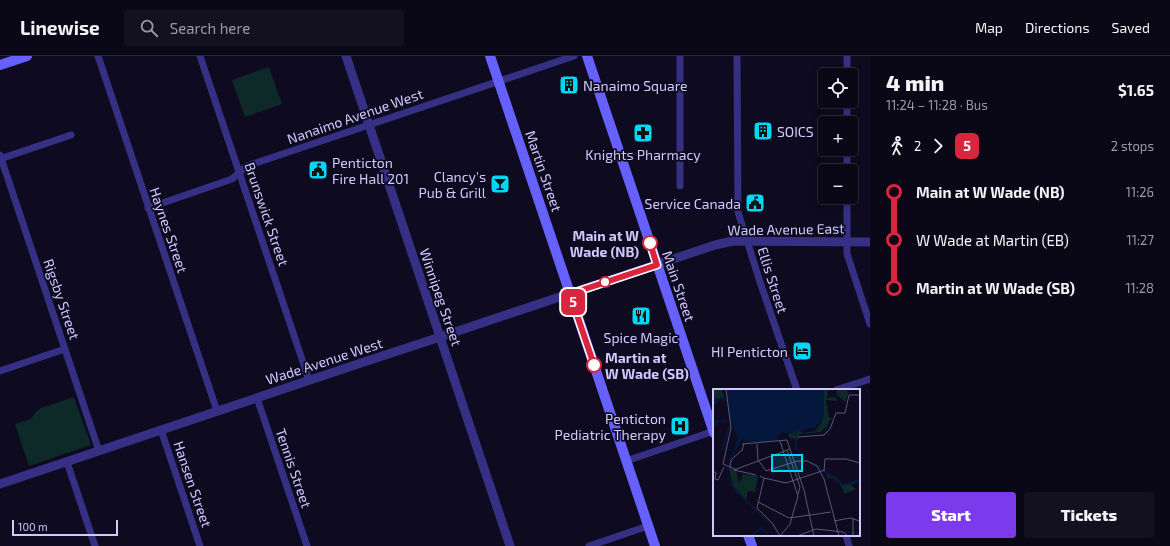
<!DOCTYPE html>
<html lang="en">
<head>
<meta charset="utf-8">
<style>
	:root { --surface:#0a0817; --page:#131120; --text:#f1f3f6; --muted:#999aa1; --line:#2a2936; --accent:#7c3aed }
	body { margin:0; font-family:"Exo 2",sans-serif; background:var(--page); color:var(--text); height:100vh; display:flex; flex-direction:column; font-size:15px; white-space:nowrap }
	* { box-sizing:border-box; margin:0 }
	p { font-size:13px; color:var(--muted) }
	.icon { flex:none; width:22px; height:22px; fill:none; stroke:currentColor; stroke-width:2; stroke-linecap:round; stroke-linejoin:round }
	.map { position:relative; flex:1; overflow:hidden }
	.side { display:flex; flex-direction:column; background:var(--surface); width:300px }
	.side>* { flex:none }
	.badge { padding:0 8px; border-radius:6px; font-size:14px; line-height:26px }
	.tools { position:absolute; left:818px; top:12px; display:grid; gap:8px }
	.tools a { display:grid; place-items:center; width:40px; height:40px; border-radius:4px; background:var(--surface); box-shadow:0 2px 6px #0003,0 0 0 1px var(--line); font-size:20px }
	.scale { position:absolute; left:12px; bottom:10px; width:106px; box-sizing:border-box; padding-left:4px; border:2px solid #d0c9ff; border-top:0; font-size:11px; line-height:14px; white-space:nowrap; color:#d0c9ff; -webkit-text-stroke:3px #0e0a1f; paint-order:stroke }
	.map>.badge { position:absolute; translate:-50% -50%; box-shadow:0 0 0 2px #fff }
	.legs { display:flex; align-items:center; gap:6px; height:44px; padding:0 16px; font-size:13px }
	.legs p { margin-inline-start:auto }
	.head { display:flex; align-items:center; justify-content:space-between; height:68px; padding:0 16px }
	h1 { font-size:22px; font-weight:800; line-height:30px }
	.action { display:flex; gap:8px; margin-top:auto; padding:8px 16px }
	.action a { flex:1; height:46px; border-radius:4px; background:var(--accent); color:#fff; font-size:16px; font-weight:800; line-height:46px; text-align:center }
	.action a+a { background:var(--page); color:var(--text) }
	ul { padding:0 16px; list-style:none }
	li { display:flex; align-items:center; gap:14px; height:48px; font-size:15px }
	li i { display:grid; place-items:center; width:6px; height:100%; margin:0 5px; background:currentColor }
	li i::after { content:''; width:10px; height:10px; margin:-5px; border:3px solid; border-radius:50%; background:var(--surface) }
	li p { margin-inline-start:auto }
	li:first-child i { background:linear-gradient(#0000 50%,currentColor 0) }
	li:last-child i { background:linear-gradient(currentColor 50%,#0000 0) }
	header { display:flex; align-items:center; gap:24px; box-sizing:border-box; height:56px; padding:0 20px; background:var(--surface); border-bottom:1px solid var(--line) }
	header strong { font-size:19px }
	nav { display:flex; gap:22px; margin-inline-start:auto; font-size:14px }
	.search { width:280px; height:36px; background:var(--page); display:flex; align-items:center; gap:10px; box-sizing:border-box; padding:0 14px; border-radius:4px; color:var(--muted); font-size:15px }
	main { display:flex; flex:1; min-height:0 }
	.map>svg:first-child { display:block }
	.green { fill:#0d2a29 }
	.lines { fill:none; stroke-linecap:round; stroke-linejoin:round }
	.minor { stroke:#353083; stroke-width:7 }
	.tertiary { stroke:#353083; stroke-width:9 }
	.secondary { stroke:#6660ff; stroke-width:10 }
	.line-1-casing { stroke:#fff; stroke-width:9 }
	.line-1 { stroke:#d7263d; stroke-width:6 }
	.stop-1-dot { fill:#fff; stroke:#d7263d; stroke-width:2 }
	.labels { text-anchor:middle; dominant-baseline:central; stroke-width:3.5; stroke-linejoin:round; paint-order:stroke }
	.poi-label { font-size:14px; fill:#d0c9ff; stroke:#0e0a1f; text-anchor:end }
	.street-label { font-size:14px; fill:#d0c9ff; stroke:#0e0a1f }
	.stop-label { font-size:14px; font-weight:bold; fill:#d0c9ff; stroke:#0e0a1f; text-anchor:end }
	.inset-river { fill:none; stroke:#04183e; stroke-width:2 }
	.inset-road { fill:none; stroke:#5c5679; stroke-width:1 }
	.view { fill:#00d7f4; fill-opacity:0.15; stroke:#00d7f4; stroke-width:2 }
	.inset-edge { fill:none; stroke:#d0c9ff; stroke-width:2 }
</style>
</head>
<body>
<header>
<strong>Linewise</strong>
<div class="search"><svg class="icon" aria-label="search" viewBox="0 0 24 24"><circle cx="10" cy="10" r="6"/><path d="M15 15l6 6"/></svg>Search here</div>
<nav><a>Map</a><a>Directions</a><a>Saved</a></nav>
</header>
<main>
<div class="map">
<svg width="870" height="490" viewBox="0 0 870 490">
	<rect width="100%" height="100%" fill="#0e0a1f"/>
	<g class="green">
		<polygon points="269,11 282,48 245,61 232,24"/>
		<polygon points="74,341 91,389 29,410 15,368 31,363 35,357 41,352"/>
	</g>
	<g class="lines">
		<g class="minor">
			<polyline points="98,0 217,355"/>
			<polyline points="200,0 309,324"/>
			<polyline points="680,0 680,130"/>
			<polyline points="737,0 738,156 760,226 797,334"/>
			<polyline points="847,0 847,19"/>
			<polyline points="847,45 847,67"/>
			<polyline points="847,93 847,115"/>
			<polyline points="0,99 99,395"/>
			<polyline points="0,103 71,79"/>
			<polyline points="847,141 847,198 870,268"/>
			<polyline points="148,152 232,123 247,110 574,0"/>
			<polyline points="0,315 65,293"/>
			<polyline points="836,334 870,323"/>
			<polyline points="257,342 307,490"/>
			<polyline points="161,374 200,490"/>
			<polyline points="626,405 714,375"/>
			<polyline points="67,406 95,490"/>
			<polyline points="846,479 849,490"/>
			<polyline points="589,490 648,470"/>
		</g>
		<g class="tertiary">
			<polyline points="346,0 510,490"/>
			<polyline points="0,428 361,307 440,281 715,189 733,185 870,186"/>
		</g>
		<g class="secondary">
			<polyline points="490,0 655,490"/>
			<polyline points="587,0 714,377"/>
			<polyline points="0,9 27,0"/>
			<polyline points="748,479 752,490"/>
		</g>
	</g>
	<g class="lines">
		<g class="line-1-casing">
			<polyline id="line-1" points="594,309 570,238 657,209 650,187"/>
		</g>
		<use href="#line-1" class="line-1"/>
	</g>
	<defs>
		<g id="building-square" transform="scale(1)"><rect x="-9" y="-9" width="18" height="18" rx="4" fill="#00d7f4" stroke="#0e0a1f"/><path d="M-4-6H4V6H1V3H-1V6H-4ZM-2.5-4.3h1.7v1.8h-1.7ZM.8-4.3h1.7v1.8H.8ZM-2.5-1h1.7V.8h-1.7ZM.8-1h1.7V.8H.8Z" fill="#111"/></g>
		<g id="pharmacy-square" transform="scale(1)"><rect x="-9" y="-9" width="18" height="18" rx="4" fill="#00d7f4" stroke="#0e0a1f"/><path d="M-2-6h4v4h4v4h-4v4h-4v-4h-4v-4h4Z" fill="#111"/></g>
		<g id="civic-square" transform="scale(1)"><rect x="-9" y="-9" width="18" height="18" rx="4" fill="#00d7f4" stroke="#0e0a1f"/><path d="M-.6-6.5H3V-4.5H.6V-3L4-1V1h2V6H-6V1h2V-1L-.6-3ZM-1.2 2.5V6h2.4V2.5Z" fill="#111"/></g>
		<g id="bar-square" transform="scale(1)"><rect x="-9" y="-9" width="18" height="18" rx="4" fill="#00d7f4" stroke="#0e0a1f"/><path d="M-6-5H6L.8 .8V4.5H3.5V6h-7V4.5H-.8V.8Z" fill="#111"/></g>
		<g id="restaurant-square" transform="scale(1)"><rect x="-9" y="-9" width="18" height="18" rx="4" fill="#00d7f4" stroke="#0e0a1f"/><path d="M-5-6h1v4h1v-4h1v4h1v-4h1v5L-1.5 .5V6h-2V.5L-5-1ZM5-6V6H3V1.5H1.5Q1.5-4 5-6Z" fill="#111"/></g>
		<g id="hotel-square" transform="scale(1)"><rect x="-9" y="-9" width="18" height="18" rx="4" fill="#00d7f4" stroke="#0e0a1f"/><path d="M-6-4.5h1.5V1H6V5H4.5V3h-9V5H-6ZM-4 0a1.8 1.8 0 1 1 3.6 0ZM.5 0V-2.5h3Q6-2.5 6 0Z" fill="#111"/></g>
		<g id="hospital-square" transform="scale(1)"><rect x="-9" y="-9" width="18" height="18" rx="4" fill="#00d7f4" stroke="#0e0a1f"/><path d="M-5-5h3v3.5h4V-5h3V5h-3V1.5h-4V5h-3Z" fill="#111"/></g>
	</defs>
	<g fill-rule="evenodd">
		<use href="#building-square" x="569" y="29"/>
		<use href="#building-square" x="763" y="75"/>
		<use href="#pharmacy-square" x="643" y="77"/>
		<use href="#civic-square" x="318" y="114"/>
		<use href="#bar-square" x="500" y="128"/>
		<use href="#civic-square" x="755" y="147"/>
		<use href="#restaurant-square" x="641" y="260"/>
		<use href="#hotel-square" x="802" y="295"/>
		<use href="#hospital-square" x="680" y="370"/>
	</g>
	<g class="stop-1-dot">
		<circle cx="650" cy="187" r="7"/>
		<circle cx="605" cy="226" r="5"/>
		<circle cx="594" cy="309" r="7"/>
	</g>
	<g class="labels">
		<g class="poi-label">
			<text x="583" y="29" text-anchor="start">Nanaimo Square</text>
			<text x="777" y="75" text-anchor="start">SOICS</text>
			<text x="643" y="98" text-anchor="middle">Knights Pharmacy</text>
			<text x="332" y="106" text-anchor="start">Penticton<tspan x="332" dy="16">Fire Hall 201</tspan></text>
			<text x="486" y="120">Clancy's<tspan x="486" dy="16">Pub &amp; Grill</tspan></text>
			<text x="741" y="147">Service Canada</text>
			<text x="641" y="281" text-anchor="middle">Spice Magic</text>
			<text x="788" y="295">HI Penticton</text>
			<text x="666" y="362">Penticton<tspan x="666" dy="16">Pediatric Therapy</tspan></text>
		</g>
		<g class="street-label">
			<text transform="translate(355 60) rotate(-19)">Nanaimo Avenue West</text>
			<text transform="translate(544 115) rotate(71)">Martin Street</text>
			<text transform="translate(267 158) rotate(71)">Brunswick Street</text>
			<text transform="translate(786 173) rotate(-1)">Wade Avenue East</text>
			<text transform="translate(169 174) rotate(71)">Haynes Street</text>
			<text transform="translate(773 224) rotate(72)">Ellis Street</text>
			<text transform="translate(679 230) rotate(71)">Main Street</text>
			<text transform="translate(441 241) rotate(71)">Winnipeg Street</text>
			<text transform="translate(62 243) rotate(71)">Rigsby Street</text>
			<text transform="translate(324 305) rotate(-18)">Wade Avenue West</text>
			<text transform="translate(294 412) rotate(71)">Tennis Street</text>
			<text transform="translate(193 428) rotate(71)">Hansen Street</text>
		</g>
		<g class="stop-label">
			<text x="639" y="179">Main at W<tspan x="639" dy="16">Wade (NB)</tspan></text>
			<text x="605" y="301" text-anchor="start">Martin at<tspan x="605" dy="16">W Wade (SB)</tspan></text>
		</g>
	</g>
	<g transform="translate(713 333)">
		<rect width="147" height="147" fill="#0e0a1f"/>
		<path d="M0,0H9L11,9L2,10L4,14L0,16ZM111,0H115L114,9L123,8L124,12L113,11L116,29H120L116,32L113,41L112,38L108,43L86,45L84,53L81,49H77L75,45L88,41L89,44L102,42L109,33ZM124,0H132L136,3L132,13L124,6ZM16,79L23,81L26,95L30,85L45,87L42,103L35,102L33,111L20,97ZM112,82L124,89L130,95L145,91L147,92L138,96L143,100L132,105L124,90L115,89Z" fill="#0d2a29"/>
		<path d="M14,0H111V25L109,33L103,36V39L93,40L89,43L84,42L83,50L82,43L73,45L69,42L63,52L38,54L29,51L16,72L15,85L20,98L60,136L66,147L57,135L21,102L16,92L14,83L15,74L25,49L15,25Z" fill="#04183e"/>
		<path class="inset-river" d="M0,12L4,13L8,9L13,11M0,37L6,32L14,31M83,50V59L95,72M10,61L16,37M100,74L130,96L147,91M132,143L147,145M38,147L48,139L53,143"/>
		<path class="inset-road" d="M13,0L18,39L10,75L24,81M85,48L111,46L117,40L123,24H132L136,6H147M147,50V68M67,52L80,92M29,55L74,51L77,60M44,55L45,71L53,82M74,61L85,92M17,79L18,71L29,61L31,55M21,81L77,60L91,101L101,147M21,81L43,86M0,82L3,84L2,90L5,91M53,82L84,72H94L104,77L111,90L126,147M111,82L112,70H133L147,74M47,87L51,89L44,119L60,135L67,147M51,89L73,94L112,81M5,91L11,78M85,105L87,98L85,92M45,113L76,129L118,123M140,129V147M121,132L137,129L147,132M67,147L77,135L85,107L80,92M84,147L103,140L130,143L135,147"/>
		<path class="view" d="M59,66H89V82H59Z"/>
		<rect width="147" height="147" class="inset-edge"/>
	</g>
</svg>
<div class="tools">
<a><svg class="icon" aria-label="locate" viewBox="0 0 24 24"><circle cx="12" cy="12" r="6"/><path d="M12 2v4M12 18v4M2 12h4M18 12h4"/></svg></a>
<a>+</a>
<a>−</a>
</div>
<div class="scale">100 m</div>
<b class="badge" style="left:573px;top:246px;background:#d7263d;color:#fff">5</b>
</div>
<section class="side">
<div class="head"><div><h1>4 min</h1><p>11:24 – 11:28 · Bus</p></div><b>$1.65</b></div>
<div class="legs"><svg class="icon" aria-label="walk" viewBox="0 0 24 24"><circle cx="13" cy="4" r="2"/><path d="M13 8l-2 6 4 7M11 14l-3 7M7 12l3-4h3l4 4"/></svg>2<svg class="icon" aria-label="forward" viewBox="0 0 24 24"><path d="M9 5l7 7-7 7"/></svg><b class="badge" style="background:#d7263d;color:#fff">5</b><p>2 stops</p></div>
<ul>
<li><i style="color:#d7263d"></i><b>Main at W Wade (NB)</b><p>11:26</p></li>
<li><i style="color:#d7263d"></i><span>W Wade at Martin (EB)</span><p>11:27</p></li>
<li><i style="color:#d7263d"></i><b>Martin at W Wade (SB)</b><p>11:28</p></li>
</ul>
<div class="action"><a>Start</a><a>Tickets</a></div>
</section>
</main>
</body>
</html>
